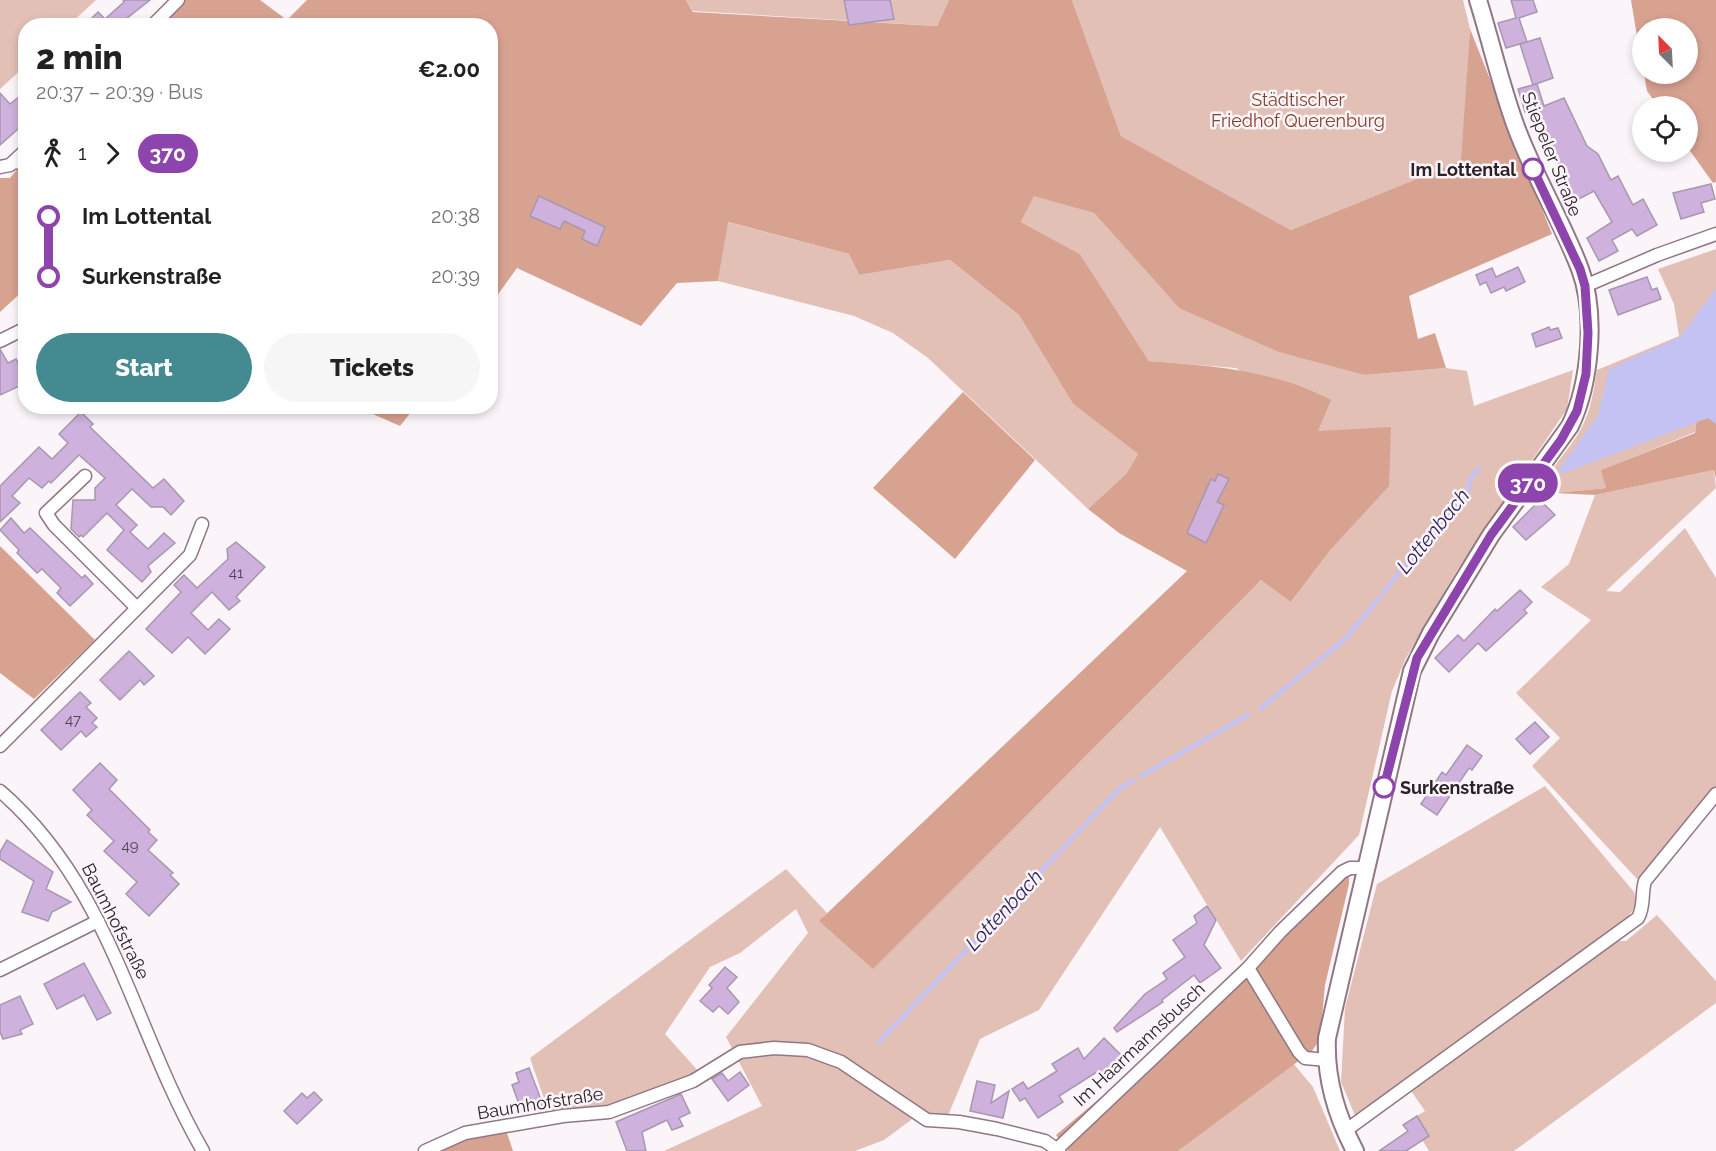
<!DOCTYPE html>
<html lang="en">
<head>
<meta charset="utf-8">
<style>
	:root { --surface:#fff; --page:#f6f6f6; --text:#222; --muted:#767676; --accent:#438a91 }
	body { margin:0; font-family:Raleway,sans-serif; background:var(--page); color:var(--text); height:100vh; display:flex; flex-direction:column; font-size:22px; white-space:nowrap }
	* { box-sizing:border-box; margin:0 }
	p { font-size:20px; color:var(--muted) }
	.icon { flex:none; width:33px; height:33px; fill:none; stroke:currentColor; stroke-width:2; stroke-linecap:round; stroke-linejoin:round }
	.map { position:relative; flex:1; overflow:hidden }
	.drawer { position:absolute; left:18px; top:18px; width:480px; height:396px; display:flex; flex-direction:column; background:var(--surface); border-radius:24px; box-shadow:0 3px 9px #0003 }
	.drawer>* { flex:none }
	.badge { padding:0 12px; border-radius:20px; font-size:21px; line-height:39px }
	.needle { width:39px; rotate:336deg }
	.controls { position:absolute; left:1632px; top:18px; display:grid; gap:12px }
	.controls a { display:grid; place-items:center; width:66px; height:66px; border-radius:50%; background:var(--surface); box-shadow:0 3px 9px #0003; font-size:30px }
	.map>.badge { position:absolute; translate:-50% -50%; box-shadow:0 0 0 3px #fff }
	.legs { display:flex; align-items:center; gap:9px; height:66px; padding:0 18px; font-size:20px }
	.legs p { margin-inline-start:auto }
	.summary { display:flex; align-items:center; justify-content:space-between; height:102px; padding:0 18px }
	h1 { font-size:33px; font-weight:800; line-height:45px }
	.button { display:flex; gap:12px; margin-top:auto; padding:12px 18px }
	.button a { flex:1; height:69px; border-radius:36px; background:var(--accent); color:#fff; font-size:24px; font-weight:800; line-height:69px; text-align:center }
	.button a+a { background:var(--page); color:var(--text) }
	ul { padding:0 18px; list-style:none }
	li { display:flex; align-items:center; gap:21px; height:60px; font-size:22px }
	li i { display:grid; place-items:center; width:9px; height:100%; margin:0 8px; background:currentColor }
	li i::after { content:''; width:15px; height:15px; margin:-8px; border:4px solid; border-radius:50%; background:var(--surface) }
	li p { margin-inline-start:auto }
	li:first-child i { background:linear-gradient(#0000 50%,currentColor 0) }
	li:last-child i { background:linear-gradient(currentColor 50%,#0000 0) }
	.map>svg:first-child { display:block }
	.green { fill:#e2c0b5 }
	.forest { fill:#d8a291 }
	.water { fill:#c4c2f3 }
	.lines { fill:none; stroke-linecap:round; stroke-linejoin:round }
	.stream { stroke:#c4c2f3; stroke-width:4.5 }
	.building { fill:#ceb1dd; stroke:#a797b0; stroke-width:1.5 }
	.lane-casing { stroke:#917786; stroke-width:9 }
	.street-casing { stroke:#917786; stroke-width:15 }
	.secondary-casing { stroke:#917786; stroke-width:20 }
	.lane { stroke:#fff; stroke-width:6 }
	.street { stroke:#fff; stroke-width:12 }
	.secondary { stroke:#fff; stroke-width:16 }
	.line-1-casing { stroke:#fff; stroke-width:14 }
	.line-1 { stroke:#8e44ad; stroke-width:9 }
	.stop-1-dot { fill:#fff; stroke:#8e44ad; stroke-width:3 }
	.labels { text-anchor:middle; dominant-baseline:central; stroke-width:5; stroke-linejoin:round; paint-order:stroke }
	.number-label { font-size:15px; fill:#544554 }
	.park-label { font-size:18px; fill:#85412c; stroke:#fbf5f9 }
	.street-label { font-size:18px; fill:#2b2127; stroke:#fbf5f9 }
	.stop-label { font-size:18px; font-weight:bold; fill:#2b2127; stroke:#fbf5f9; text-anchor:end }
	.water-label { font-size:20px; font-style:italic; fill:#2d235d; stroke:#fbf5f9 }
</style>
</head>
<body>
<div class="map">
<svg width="1716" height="1151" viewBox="0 0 1716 1151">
	<rect width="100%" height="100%" fill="#fbf5f9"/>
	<g class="green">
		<polygon points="0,0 96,0 69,25 26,26 25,66 0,89"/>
		<polygon points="686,0 949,0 937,26 693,11"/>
		<polygon points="1072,0 1463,0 1470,29 1462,161 1291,230 1121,136"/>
		<polygon points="1034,195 1094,213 1179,308 1365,375 1446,368 1467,371 1474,406 1573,370 1567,409 1456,572 1406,658 1392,691 1359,835 1241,961 1160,827 1039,1010 980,1039 947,1118 923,1111 884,1140 855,1151 664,1151 762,1106 726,1037 808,933 796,909 740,953 710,967 665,1034 700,1073 595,1112 550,1116 530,1058 786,869 827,913 820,921 1262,580 1292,601 1332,548 1317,431 1236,368 1149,361 1080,254 1021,222"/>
		<polygon points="727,222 849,254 859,275 950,260 1019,315 1073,404 1138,454 1126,474 1088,509 928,358 893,333 854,316 718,281"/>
		<path d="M1716,249V387L1699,401L1695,432L1602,470L1606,488L1554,493L1540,491C1550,467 1569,451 1581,429C1591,411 1594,389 1597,370L1679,336L1674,304L1658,269Z"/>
		<polygon points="1714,470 1716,488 1606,591 1620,592 1685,528 1716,578 1716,794 1645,874 1637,879 1532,766 1560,738 1516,693 1591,620 1541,587 1569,564 1595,495"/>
		<path d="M1545,786L1634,892C1639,906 1632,912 1623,922L1356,1118L1341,1082L1345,1008L1377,884Z"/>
		<polygon points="1657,915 1716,981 1716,1003 1514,1151 1429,1151 1417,1131 1423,1127 1417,1116 1425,1111 1409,1088 1612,941 1626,941"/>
		<polygon points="1293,1063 1313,1087 1340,1151 1178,1151"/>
	</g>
	<g class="forest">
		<path d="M181,0H260L287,20L307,0H686L693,12L937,26L949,0H1072L1121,136L1291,230L1461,161L1470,29L1552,234L1409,296L1418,339L1435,333L1446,368L1365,375L1279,352L1179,308L1094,213L1034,196L1021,222L1080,254L1149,361C1213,366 1274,370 1331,400L1318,431L1391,427L1389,486L1332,548L1291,602L1261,580L873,969L819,921L1187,571L1119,533L1088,509L1126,474L1138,454L1073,404L1019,315L950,260L859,275L849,254L728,222L718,281L677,283L641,326L517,268L491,304L490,26H156Z"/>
		<polygon points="1631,0 1716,0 1716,182 1713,183 1688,148 1688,106 1658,106 1647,91 1644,74 1688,74 1688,28 1642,28 1642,66"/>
		<polygon points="25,160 25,289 0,312 0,178 10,178"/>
		<polygon points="1716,387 1716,479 1714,470 1595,495 1554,493 1606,488 1601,470 1695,433 1699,401"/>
		<polygon points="963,392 1035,460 955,559 873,488"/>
		<polygon points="357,407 415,407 400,426"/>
		<polygon points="0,546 95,640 34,699 0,673"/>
		<polygon points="1349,876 1349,884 1325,985 1320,1039 1312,1051 1178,1151 1068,1151 1056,1135 1255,968 1284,935 1341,879"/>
		<polygon points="506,1130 513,1151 435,1151 461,1139"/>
	</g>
	<polygon class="water" points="1716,288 1716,424 1708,418 1564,473 1558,471 1598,415 1609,369 1680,337"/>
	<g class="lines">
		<g class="stream">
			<polyline points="1383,593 1416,550 1424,547 1438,520 1449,515 1459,498 1466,495 1471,478 1479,468"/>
			<polyline points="1260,709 1346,638 1379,598"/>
			<polyline points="1141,776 1248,715"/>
			<polyline points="879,1042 1119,789 1133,781"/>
		</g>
	</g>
	<g class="building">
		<polygon points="123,0 150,0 117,26 84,26 98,12 105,19 124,2"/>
		<polygon points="844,0 890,0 894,19 849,25"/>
		<polygon points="1511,0 1533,0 1537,12 1519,18 1527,42 1506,48 1498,23 1516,18"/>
		<polygon points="1540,38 1553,78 1533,85 1537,84 1544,106 1564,98 1587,146 1598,154 1611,180 1618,176 1633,205 1643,199 1657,225 1637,236 1632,229 1612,240 1618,251 1599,261 1587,238 1612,222 1594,191 1569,204 1557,182 1566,177 1551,149 1536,109 1525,112 1518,89 1533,85 1520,44"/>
		<polygon points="26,91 26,122 0,145 0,93 10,104"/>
		<polygon points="1711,184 1715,199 1701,203 1704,212 1681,219 1673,193"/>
		<polygon points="539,196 605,227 597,246 582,239 585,231 564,221 560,229 530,216"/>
		<polygon points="1518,267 1525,282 1506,291 1504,287 1491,293 1486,282 1480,285 1476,275 1492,268 1496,277"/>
		<polygon points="1647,277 1652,290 1657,288 1661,299 1618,315 1609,290"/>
		<polygon points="1549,327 1550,330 1558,328 1562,338 1536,347 1532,334"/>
		<polygon points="0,349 8,363 16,359 26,379 26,383 0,395"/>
		<polygon points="81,412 93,424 90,427 153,488 164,479 184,501 171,515 163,507 151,507 132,489 116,505 137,525 130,532 148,549 164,533 175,543 148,566 151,572 142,582 107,550 124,530 107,513 83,537 81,535 79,537 71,529 73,500 95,500 95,488 105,478 79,455 51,483 49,481 42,488 29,478 12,496 20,503 0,522 0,486 39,447 52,459 68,443 59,434"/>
		<polygon points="1218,474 1229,479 1217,502 1224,505 1206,543 1187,533 1211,479 1215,481"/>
		<polygon points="1540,500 1555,515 1526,540 1513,527"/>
		<polygon points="11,518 24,533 30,528 82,578 85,575 93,584 70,606 57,593 61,588 42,569 37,573 17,553 19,550 0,530"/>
		<polygon points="236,542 265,567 236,597 240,601 229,610 212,592 191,613 208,630 219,619 230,629 205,654 188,637 172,653 146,629 181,592 174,585 184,575 197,588 228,559 227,549"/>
		<polygon points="1520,590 1532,602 1524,610 1527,613 1486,651 1478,643 1449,672 1435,658 1458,635 1464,641 1495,609 1497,611"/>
		<polygon points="129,651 154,676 144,685 140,680 120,700 100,680"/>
		<polygon points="80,692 91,703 86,707 97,718 92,723 97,727 86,737 81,731 61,750 41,730"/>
		<polygon points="1535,722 1549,737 1530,754 1516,739"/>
		<polygon points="1467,745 1482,756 1472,770 1469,768 1437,815 1421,804 1442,772 1446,775"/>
		<polygon points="100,763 117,780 109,789 150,830 148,832 157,840 148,850 173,873 170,875 179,884 149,916 126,894 137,882 104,851 114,841 87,815 92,810 73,790"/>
		<polygon points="7,840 53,872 46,889 71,902 52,912 48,921 22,912 34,881 0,859 0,852"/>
		<polygon points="1207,906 1216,920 1204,945 1221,968 1200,983 1194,975 1162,1000 1163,1002 1117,1032 1114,1028 1145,994 1167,979 1163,973 1185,957 1173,940 1197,923 1194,916"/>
		<polygon points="84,963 111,1013 97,1020 84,995 57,1009 44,984"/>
		<polygon points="725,967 737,977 727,988 739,1002 728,1014 719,1006 713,1012 700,1001 712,988 709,985"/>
		<polygon points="20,996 33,1024 20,1030 22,1034 3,1039 0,1032 0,1005"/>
		<polygon points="1104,1038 1128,1062 1110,1080 1100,1070 1059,1096 1063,1102 1038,1118 1025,1098 1020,1101 1012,1089 1023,1082 1028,1089 1057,1071 1052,1064 1078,1048 1084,1059"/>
		<polygon points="529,1068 543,1105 522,1112 512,1085 519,1082 516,1073"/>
		<polygon points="740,1072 749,1085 728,1101 712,1079 722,1073 728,1081"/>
		<polygon points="977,1081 995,1085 991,1103 1009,1091 1003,1118 970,1111"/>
		<polygon points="314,1092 322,1100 297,1124 284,1111 302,1093 307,1098"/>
		<polygon points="681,1094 690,1113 679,1118 683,1126 672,1130 667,1120 642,1132 646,1151 627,1151 616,1122"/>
		<polygon points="1417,1116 1429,1136 1406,1151 1379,1151 1408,1131 1403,1125"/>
	</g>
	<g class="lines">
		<g class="lane-casing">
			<polyline id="lane" points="11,165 26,166"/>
		</g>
		<g class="street-casing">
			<g id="street">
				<polyline points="152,26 178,0"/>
				<polyline points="0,167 10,165 26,150"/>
				<polyline points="1585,286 1657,255 1716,234"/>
				<polyline points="0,341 26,328"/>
				<polyline points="85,476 46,513 54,525 137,608"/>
				<polyline points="0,746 190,555 202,524"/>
				<path d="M0,791C112,888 132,1028 203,1151"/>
				<polyline points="1248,968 1299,1052 1305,1058 1327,1060"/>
				<polyline points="0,970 98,921"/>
				<path d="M1345,1131L1638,918C1645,905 1641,894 1645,881L1716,794"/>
				<polyline points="425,1151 465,1133 563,1116 609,1112 693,1081 740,1052 774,1048 808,1050 841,1062 927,1120 959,1122 997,1129 1045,1141 1059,1151"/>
				<polyline points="1055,1151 1248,968 1280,932 1342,872 1350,868 1365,868"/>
			</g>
		</g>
		<g class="secondary-casing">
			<path id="secondary" d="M1355,1151C1336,1115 1325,1079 1327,1038L1412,671L1431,633L1491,535L1570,426C1590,384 1597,314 1580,269C1562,221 1534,176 1516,127C1501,86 1491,42 1478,0"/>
		</g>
		<use href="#lane" class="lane"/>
		<use href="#street" class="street"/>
		<use href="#secondary" class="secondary"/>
	</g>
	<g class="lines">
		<g class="line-1-casing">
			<polyline id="line-1" points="1384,787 1417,658 1491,535 1561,440 1577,411 1586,374 1588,333 1585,286 1580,269 1533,169"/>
		</g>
		<use href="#line-1" class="line-1"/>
	</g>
	<g class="stop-1-dot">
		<circle cx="1533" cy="169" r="10"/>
		<circle cx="1384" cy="787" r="10"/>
	</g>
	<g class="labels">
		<g class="number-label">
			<text x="236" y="573">41</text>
			<text x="73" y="720">47</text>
			<text x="130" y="846">49</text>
		</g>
		<g class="park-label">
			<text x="1298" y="99">Städtischer<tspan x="1298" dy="21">Friedhof Querenburg</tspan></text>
		</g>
		<g class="street-label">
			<text transform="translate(1552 154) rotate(68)">Stiepeler Straße</text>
			<text transform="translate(116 921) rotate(63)">Baumhofstraße</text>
			<text transform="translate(1139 1044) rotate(-43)">Im Haarmannsbusch</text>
			<text transform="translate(540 1103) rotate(-9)">Baumhofstraße</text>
		</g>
		<g class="stop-label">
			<text x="1516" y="169">Im Lottental</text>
			<text x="1400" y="787" text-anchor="start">Surkenstraße</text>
		</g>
		<g class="water-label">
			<text transform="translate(1433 531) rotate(-51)">Lottenbach</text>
			<text transform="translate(1004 910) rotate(-47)">Lottenbach</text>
		</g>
	</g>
</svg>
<div class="controls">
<a><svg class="needle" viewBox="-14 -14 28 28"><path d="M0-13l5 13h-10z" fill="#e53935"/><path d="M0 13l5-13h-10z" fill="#767676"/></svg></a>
<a><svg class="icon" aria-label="locate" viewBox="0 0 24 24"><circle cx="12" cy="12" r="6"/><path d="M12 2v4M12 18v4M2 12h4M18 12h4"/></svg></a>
</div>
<b class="badge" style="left:1528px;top:483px;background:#8e44ad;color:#fff">370</b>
<section class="drawer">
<div class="summary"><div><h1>2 min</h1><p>20:37 – 20:39 · Bus</p></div><b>€2.00</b></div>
<div class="legs"><svg class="icon" aria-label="walk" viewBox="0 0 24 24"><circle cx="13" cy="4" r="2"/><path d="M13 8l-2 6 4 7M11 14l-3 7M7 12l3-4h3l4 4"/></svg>1<svg class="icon" aria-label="forward" viewBox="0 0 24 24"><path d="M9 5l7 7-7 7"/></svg><b class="badge" style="background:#8e44ad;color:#fff">370</b></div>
<ul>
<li><i style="color:#8e44ad"></i><b>Im Lottental</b><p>20:38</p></li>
<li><i style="color:#8e44ad"></i><b>Surkenstraße</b><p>20:39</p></li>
</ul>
<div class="button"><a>Start</a><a>Tickets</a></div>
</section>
</div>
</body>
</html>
